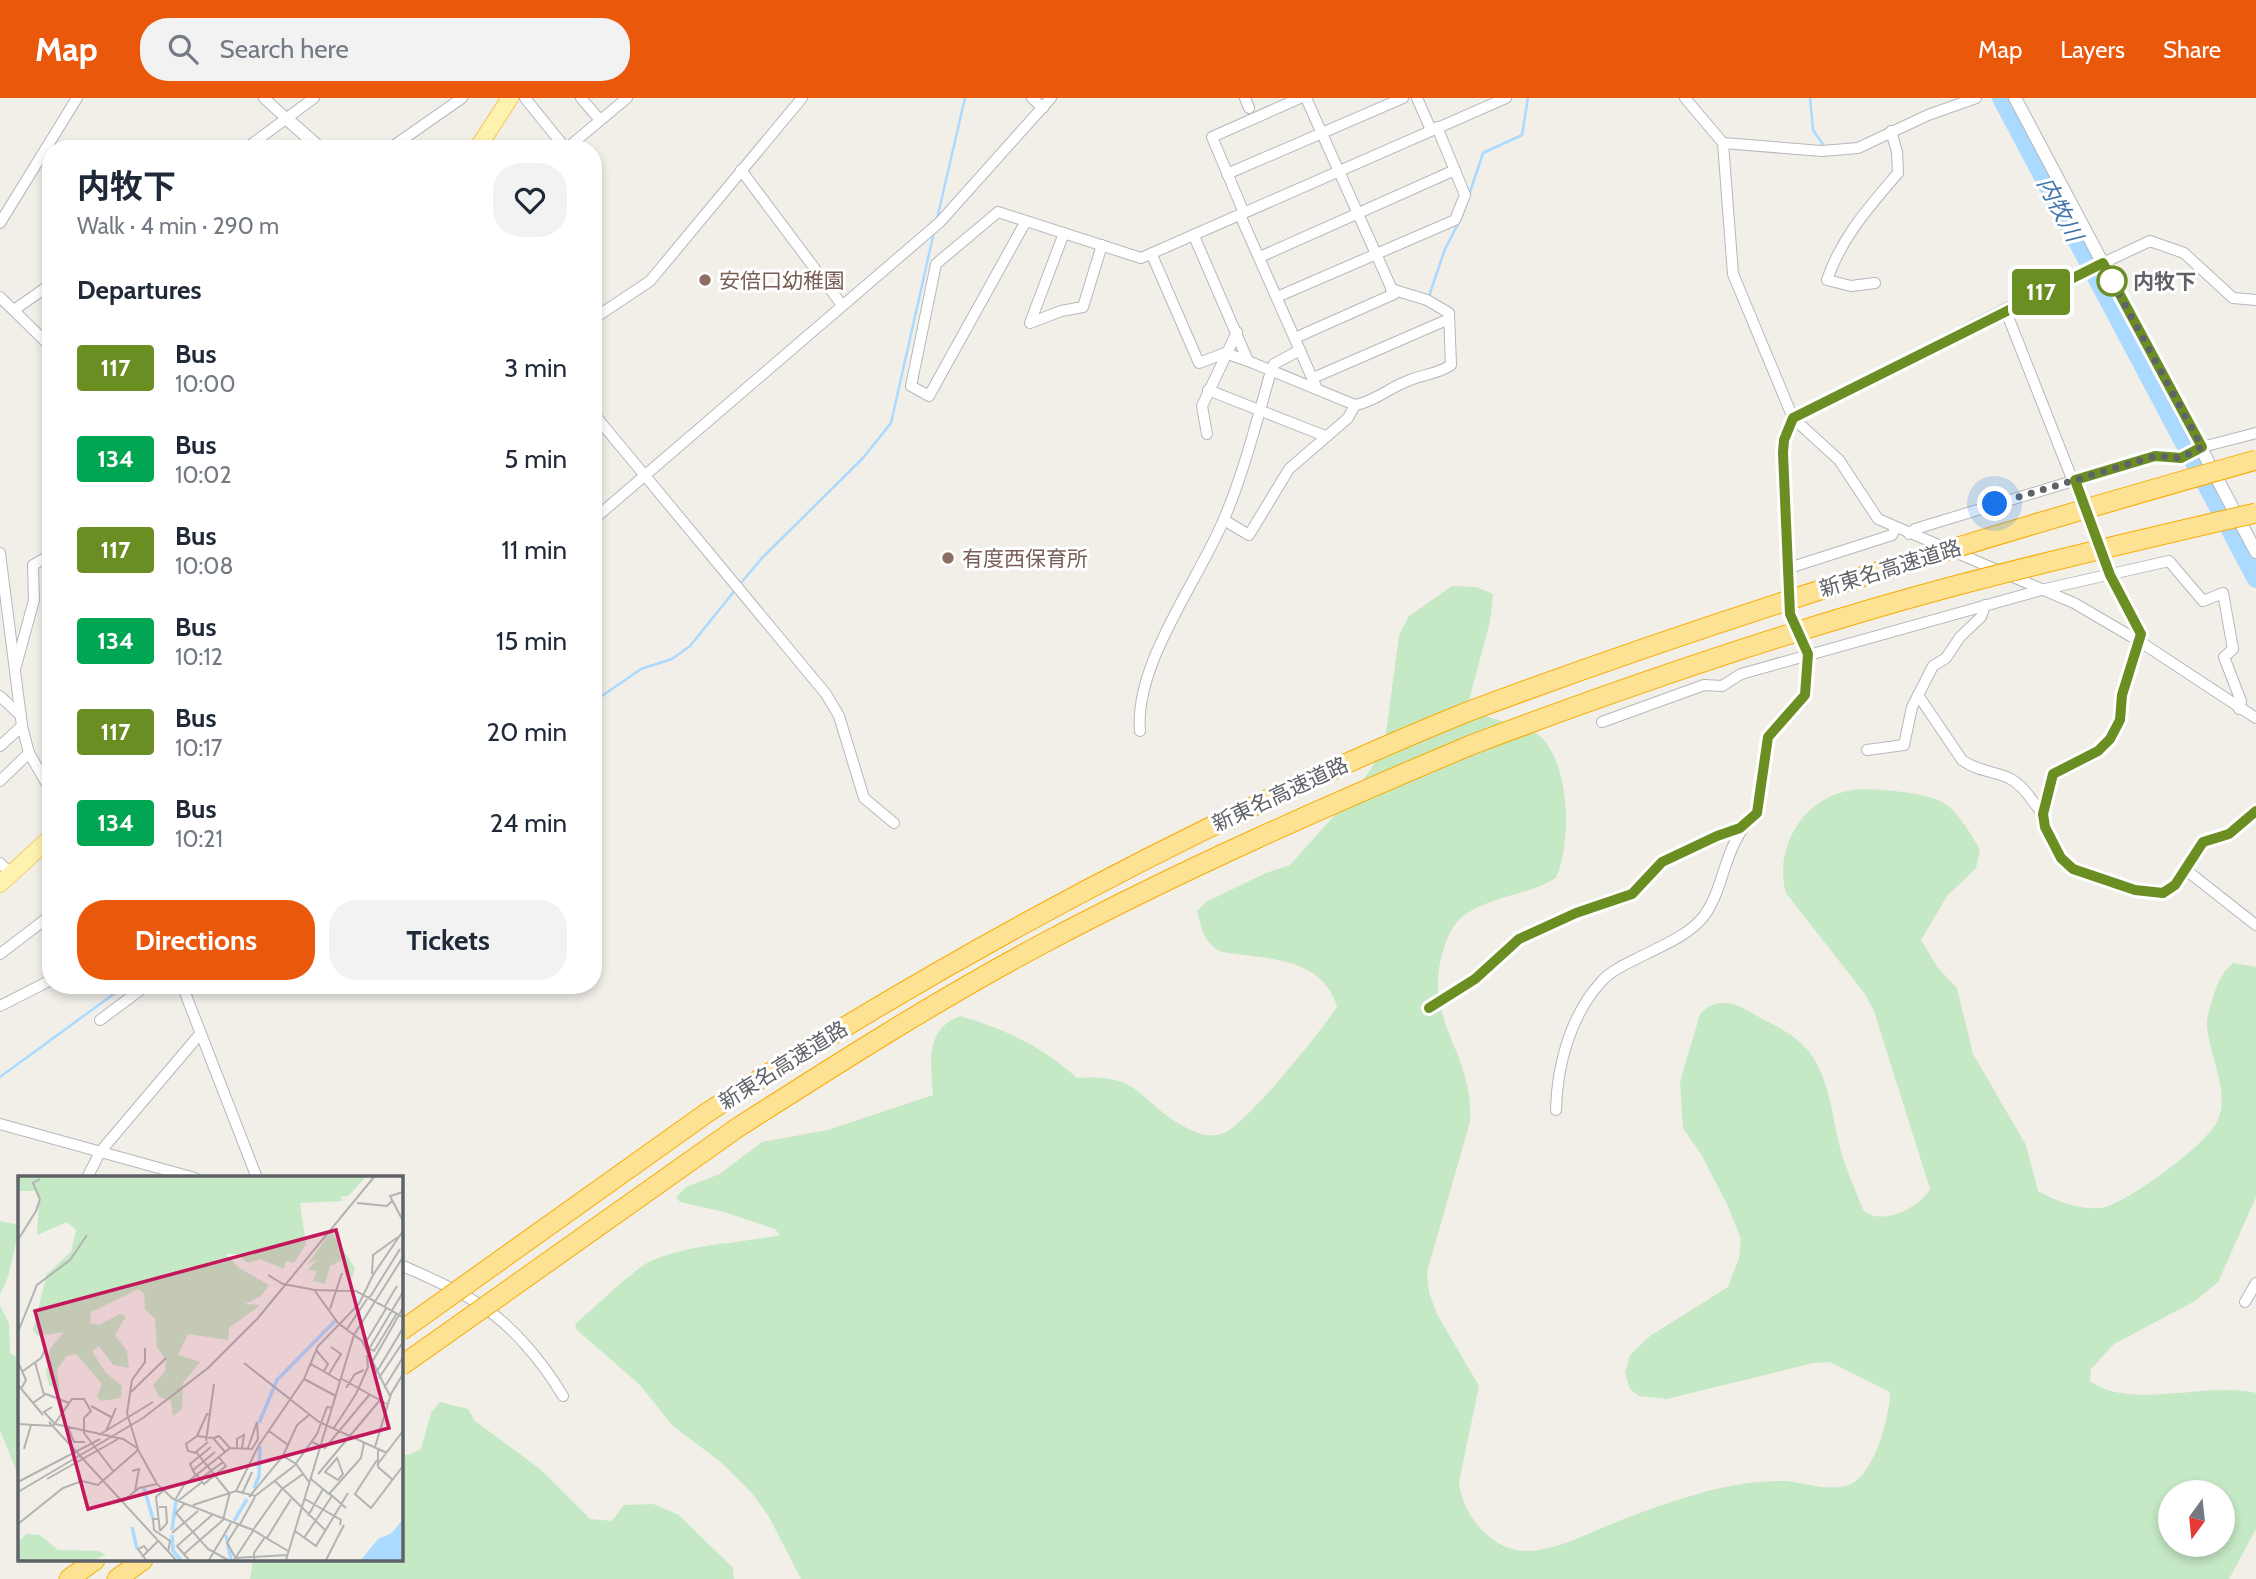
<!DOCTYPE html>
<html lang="en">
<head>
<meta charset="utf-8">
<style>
	:root { --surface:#fff; --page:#f2f2f3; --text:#1f2937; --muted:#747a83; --accent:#ea580c }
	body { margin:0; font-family:Cabin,"Noto Sans JP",sans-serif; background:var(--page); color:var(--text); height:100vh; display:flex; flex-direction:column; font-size:26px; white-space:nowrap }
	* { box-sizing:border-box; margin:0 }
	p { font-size:23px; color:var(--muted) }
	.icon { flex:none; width:38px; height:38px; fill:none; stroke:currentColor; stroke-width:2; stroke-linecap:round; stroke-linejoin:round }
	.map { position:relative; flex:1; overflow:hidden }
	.details { position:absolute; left:42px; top:42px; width:560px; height:854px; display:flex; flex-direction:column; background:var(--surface); border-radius:28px; box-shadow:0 4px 10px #0003 }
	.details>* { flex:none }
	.badge { padding:0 14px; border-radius:5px; font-size:24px; line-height:46px }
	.needle { width:46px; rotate:195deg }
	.tools { position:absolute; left:2158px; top:1382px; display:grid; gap:14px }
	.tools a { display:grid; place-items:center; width:77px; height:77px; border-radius:50%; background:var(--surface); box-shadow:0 4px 10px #0003; font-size:35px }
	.you { position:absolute; width:35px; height:35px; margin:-18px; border:5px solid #fff; border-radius:50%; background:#1a73e8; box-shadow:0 0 0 10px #1a73e833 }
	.map>.badge { position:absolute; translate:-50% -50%; box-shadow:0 0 0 4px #fff }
	h2 { padding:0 35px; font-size:26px; line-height:63px }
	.round { display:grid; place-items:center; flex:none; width:74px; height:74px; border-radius:28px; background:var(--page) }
	.head { display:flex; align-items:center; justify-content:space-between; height:119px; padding:0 35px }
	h1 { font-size:33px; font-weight:700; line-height:52px }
	.button { display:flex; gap:14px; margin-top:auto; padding:14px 35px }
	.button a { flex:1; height:80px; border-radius:28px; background:var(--accent); color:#fff; font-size:28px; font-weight:700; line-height:80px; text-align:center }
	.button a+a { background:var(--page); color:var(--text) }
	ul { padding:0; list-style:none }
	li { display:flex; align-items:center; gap:21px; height:91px; padding:0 35px }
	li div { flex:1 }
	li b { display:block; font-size:26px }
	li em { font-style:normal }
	li .badge { min-width:77px; font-weight:700; text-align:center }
	header { display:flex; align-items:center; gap:42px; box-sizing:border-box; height:98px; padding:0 35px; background:var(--accent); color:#fff }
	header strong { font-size:33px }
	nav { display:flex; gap:38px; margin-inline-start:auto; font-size:24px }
	.search { width:490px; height:63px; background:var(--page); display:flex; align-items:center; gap:18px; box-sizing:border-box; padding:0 24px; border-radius:28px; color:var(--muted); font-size:26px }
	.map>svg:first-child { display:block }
	.green { fill:#c5e8c5; fill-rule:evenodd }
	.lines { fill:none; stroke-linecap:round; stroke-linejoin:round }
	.stream { stroke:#aadaff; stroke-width:2.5 }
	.river { stroke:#aadaff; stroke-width:18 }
	.minor-casing { stroke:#b5b8bc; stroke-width:12 }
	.tertiary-casing { stroke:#b5b8bc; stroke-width:14 }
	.primary-casing { stroke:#f2c960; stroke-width:18 }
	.motorway-casing { stroke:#f9ab00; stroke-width:21 }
	.minor { stroke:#fff; stroke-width:10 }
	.tertiary { stroke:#fff; stroke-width:12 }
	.primary { stroke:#fff2af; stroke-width:16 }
	.motorway { stroke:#fde293; stroke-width:19 }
	.motorway-bridge-casing { stroke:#f9ab00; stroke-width:21; stroke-linecap:butt }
	.motorway-bridge { stroke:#fde293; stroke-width:19 }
	.line-casing { stroke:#fff; stroke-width:16 }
	.line { stroke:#6b8e23; stroke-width:10 }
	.walk { stroke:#5f6368; stroke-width:7; stroke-dasharray:0 12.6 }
	.education-dot { fill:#8d6e63; stroke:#fff; stroke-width:2.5 }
	.stop-dot { fill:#fff; stroke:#6b8e23; stroke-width:3.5 }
	.labels { text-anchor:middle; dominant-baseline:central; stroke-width:6; stroke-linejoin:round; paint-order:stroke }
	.education-label { font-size:21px; fill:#785e54; stroke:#fff; text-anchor:start }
	.stop-label { font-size:21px; font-weight:bold; fill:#5f6368; stroke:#fff; text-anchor:start }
	.street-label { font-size:21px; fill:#5f6368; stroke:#fff }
	.water-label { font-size:23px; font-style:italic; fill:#4174aa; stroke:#fff }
	.inset-river { fill:none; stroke:#aadaff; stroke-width:3.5 }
	.inset-road { fill:none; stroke:#b3b3b1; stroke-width:2 }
	.view { fill:#c2185b; fill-opacity:0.15; stroke:#c2185b; stroke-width:3.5 }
	.inset-edge { fill:none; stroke:#5f6368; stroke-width:3.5 }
</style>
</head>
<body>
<header>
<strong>Map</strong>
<div class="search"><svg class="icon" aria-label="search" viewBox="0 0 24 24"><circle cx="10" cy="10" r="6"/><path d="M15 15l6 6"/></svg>Search here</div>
<nav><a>Map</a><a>Layers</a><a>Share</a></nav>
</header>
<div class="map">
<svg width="2256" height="1481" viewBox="0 0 2256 1481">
	<rect width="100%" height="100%" fill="#f1efe8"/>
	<g class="green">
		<path d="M1452,488L1476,489L1493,496L1490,524L1470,598L1471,609C1492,626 1516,622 1536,635C1571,660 1572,745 1556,780C1527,798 1495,796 1463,818C1454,825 1447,839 1444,850C1420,923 1475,952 1470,1024L1427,1174L1429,1195L1437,1216L1479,1288L1459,1384C1462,1417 1492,1454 1528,1453C1557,1452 1586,1436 1614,1425C1652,1410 1695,1394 1736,1387C1752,1384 1768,1383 1784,1383C1803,1384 1835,1396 1853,1385C1875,1373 1890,1317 1890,1294L1830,1264L1813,1265L1667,1301L1639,1298L1630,1291L1625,1275L1630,1257L1650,1238L1728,1189L1739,1160L1741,1141L1727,1106L1702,1058L1683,1030L1680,984L1700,916C1714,901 1731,903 1748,913C1769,925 1795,935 1810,955C1830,981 1833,1025 1842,1057C1848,1075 1856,1094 1863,1112C1880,1129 1920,1110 1930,1091L1874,913L1865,896L1786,795C1774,753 1800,705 1843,694C1862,689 1883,692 1902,694C1917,696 1931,698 1944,705C1960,716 1970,735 1980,752L1976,770L1947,798L1921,842L1938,870L1957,890L1973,956L2026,1047L2038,1093C2055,1103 2080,1112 2100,1110C2124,1108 2209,1045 2218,1022C2230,993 2209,957 2207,927C2207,917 2211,906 2214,896C2218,884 2223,873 2233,865L2256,869V1099L2218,1184L2195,1203L2114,1246L2091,1271L2090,1283C2131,1313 2206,1283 2256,1295V1431L2229,1481H801L769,1419L752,1395L722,1365L673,1328L640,1287L577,1232L575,1226C595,1210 631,1173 651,1163C692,1145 737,1146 780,1137L775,1131L724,1114L680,1104L676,1099L686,1089L720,1076L762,1044L828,1032L933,997C931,965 924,932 960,918C1003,930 1044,950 1077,980C1143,975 1138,1004 1185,1029C1198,1036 1212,1041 1226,1034C1248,1024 1322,932 1337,909C1323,858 1265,861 1222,854C1204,846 1202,831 1197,813L1206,804L1266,775L1290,767L1353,697L1374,666L1386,636L1399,537L1409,518ZM2170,1395H2222V1447H2170Z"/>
		<polygon points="0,1123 15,1126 19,1131 8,1179 0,1197"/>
		<polygon points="0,1207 9,1226 10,1255 19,1260 19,1379 0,1332"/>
		<polygon points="440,1304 468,1311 475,1323 540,1371 590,1421 612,1423 624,1407 653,1406 679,1417 733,1470 734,1481 250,1481 253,1462 401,1462 401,1355 408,1357 421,1351 431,1315"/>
	</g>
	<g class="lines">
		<g class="stream">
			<polyline points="1810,0 1813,32 1824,48"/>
			<polyline points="1462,118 1483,55 1522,37 1528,0"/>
			<polyline points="937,121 965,0"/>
			<polyline points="1429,198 1445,151 1459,124"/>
			<polyline points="740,486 762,460 863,360 891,325 934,134"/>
			<polyline points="593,604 641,571 672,561 690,548 736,491"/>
			<polyline points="0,979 126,887"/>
		</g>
		<polyline class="river" points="2001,0 2256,481"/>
		<g class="minor-casing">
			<g id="minor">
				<polyline points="264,0 287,21"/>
				<polyline points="525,0 566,51"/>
				<polyline points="581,0 600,22"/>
				<polyline points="1032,0 1043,10"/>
				<polyline points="1245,0 1249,10"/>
				<polyline points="1417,0 1431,32"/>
				<polyline points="1685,0 1723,45 1733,176 1793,320 1839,362 1878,421 2074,505 2139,543 2256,620"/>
				<polyline points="1723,45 1822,53 1858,50 1928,17 1976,0"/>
				<polyline points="245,51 314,0"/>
				<polyline points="389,51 462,0"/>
				<polyline points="566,51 627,0"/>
				<polyline points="741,72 842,207"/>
				<polyline points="1227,76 1403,0"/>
				<polyline points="1244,115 1212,39 1300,0"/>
				<polyline points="1240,117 1317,291"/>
				<polyline points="1026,123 929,298 911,288 936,166 998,114 1141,160 1506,0"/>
				<polyline points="0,125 77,0"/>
				<polyline points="1064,135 1030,225 1061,213 1083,209 1102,147"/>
				<path d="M1194,138L1248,263L1355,307C1376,303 1390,289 1410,282C1425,276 1438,276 1451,267L1449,215L1427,202L1391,191"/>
				<polyline points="1152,157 1199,265 1225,255 1248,263"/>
				<polyline points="1260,159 1455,72"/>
				<path d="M1875,185L1851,188L1827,182C1841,140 1869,109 1898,75L1897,54L1891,33"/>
				<polyline points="0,199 51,249"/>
				<polyline points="1277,199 1455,122 1465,97 1437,29"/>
				<polyline points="2005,211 2110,477 2141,536 2122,597 2120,622 2110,641 2098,653 2053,676 2043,716 2045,729 2061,760 2073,771 2135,792 2163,795 2175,787 2203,744 2229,736 2256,713"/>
				<polyline points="14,212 51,186"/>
				<polyline points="593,221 650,183 802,0"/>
				<polyline points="1295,240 1394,196 1306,0"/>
				<polyline points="1313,280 1449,221"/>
				<polyline points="1208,292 1325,338"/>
				<polyline points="593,315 826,596 839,618 864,700 894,725"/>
				<polyline points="1207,336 1202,308 1237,234"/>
				<polyline points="593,422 940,124 1051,0"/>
				<polyline points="1224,422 1249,437 1289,371 1348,320 1355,307"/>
				<polyline points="1909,436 1915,431 2155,358 2181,360 2202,349 2256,335"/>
				<polyline points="0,455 22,628 29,655 51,693"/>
				<polyline points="1789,470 1892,437 1895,431"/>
				<polyline points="16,568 34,502 33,467 51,457"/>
				<path d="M1918,597L1962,662C1977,673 1993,673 2009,680C2025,688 2032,704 2043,716"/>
				<polyline points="0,598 21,618"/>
				<polyline points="1602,624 1704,587 1722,588 1741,576 2041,492 2169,463 2203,503 2223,495 2233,551 2224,559 2241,603 2239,611"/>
				<path d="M1140,633C1134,566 1199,482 1224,421C1244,374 1257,322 1271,273L1274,266L1300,252"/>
				<polyline points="0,648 22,628"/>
				<polyline points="1867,652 1904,647 1912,609 1933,568 1946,560 1960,539 1981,519 1985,507"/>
				<polyline points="0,683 29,655"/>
				<polyline points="0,765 11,776"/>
				<polyline points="2186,772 2256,827"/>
				<polyline points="0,856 51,817"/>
				<polyline points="182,887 257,1080"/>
				<polyline points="0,908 51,882"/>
				<polyline points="1429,910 1475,881 1519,841 1576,815 1632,795 1662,764 1717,738 1740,730"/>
				<polyline points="100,922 147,887"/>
				<path d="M1556,1012C1557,968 1570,918 1601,884C1612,871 1631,864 1646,856C1666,846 1690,836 1704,818C1727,786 1722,746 1757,715L1768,639L1805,597L1808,556L1790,516L1783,355L1784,342L1793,320L2005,211L2150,143L2184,155L2233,200L2256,202"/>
				<polyline points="0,1026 195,1080"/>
				<polyline points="87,1080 100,1054 200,936"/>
				<path d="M401,1167C425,1178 452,1189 474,1203C510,1224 542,1263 563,1298"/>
				<polyline points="2245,1204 2256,1185"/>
			</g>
		</g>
		<g class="tertiary-casing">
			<g id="tertiary">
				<polyline points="2015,0 2256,454"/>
				<polyline points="287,21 321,51"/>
			</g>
		</g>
		<g class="primary-casing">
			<g id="primary">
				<polyline points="477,51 510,0"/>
				<polyline points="0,786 51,739"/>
			</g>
		</g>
		<g class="motorway-casing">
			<g id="motorway">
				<path d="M708,1014C949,859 1201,722 1467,614"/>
				<path d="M737,1030C837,966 937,902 1042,846C1181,772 1326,708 1471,647"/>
				<polyline points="69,1481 95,1462"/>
				<polyline points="117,1481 143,1462"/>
			</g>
		</g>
		<use href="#minor" class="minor"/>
		<use href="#tertiary" class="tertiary"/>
		<use href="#primary" class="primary"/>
		<use href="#motorway" class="motorway"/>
		<g class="motorway-bridge-casing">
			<g id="motorway-bridge">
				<path d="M1467,614C1726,517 1990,437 2256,362"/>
				<path d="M1471,647C1630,587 1792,531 1958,487C2057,461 2156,438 2256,415"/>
				<polyline points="401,1233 708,1014"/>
				<polyline points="401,1268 737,1030"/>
			</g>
		</g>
		<use href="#motorway-bridge" class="motorway-bridge"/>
	</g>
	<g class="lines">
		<g class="line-casing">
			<polyline id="line" points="1429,910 1475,881 1519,841 1576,815 1632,796 1662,764 1717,738 1740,730 1757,715 1768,639 1805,597 1808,556 1790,516 1783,355 1784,342 1793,320 2103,165 2202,349 2181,360 2155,358 2075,382 2110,477 2141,536 2122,597 2120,622 2110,641 2098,653 2053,676 2043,716 2045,729 2061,760 2073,771 2135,792 2163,795 2175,787 2203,744 2229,736 2256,713"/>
		</g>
		<use href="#line" class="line"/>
		<polyline class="walk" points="1995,406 2155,358 2181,360 2202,349 2112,183"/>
	</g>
	<g class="education-dot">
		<circle cx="705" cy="182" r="7"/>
		<circle cx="948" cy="460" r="7"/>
	</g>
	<circle class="stop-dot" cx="2112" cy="183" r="14"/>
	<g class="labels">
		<g class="education-label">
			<text x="719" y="182">安倍口幼稚園</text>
			<text x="962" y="460">有度西保育所</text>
		</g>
		<g class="stop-label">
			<text x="2133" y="183">内牧下</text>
		</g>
		<g class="street-label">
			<text transform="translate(1890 470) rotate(-17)">新東名高速道路</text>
			<text transform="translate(1280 696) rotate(-25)">新東名高速道路</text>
			<text transform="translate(783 967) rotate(-32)">新東名高速道路</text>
		</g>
		<g class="water-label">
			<text transform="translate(2060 111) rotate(62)">内牧川</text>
		</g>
	</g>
	<g transform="translate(18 1078)">
		<rect width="385" height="385" fill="#f1efe8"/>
		<path d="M0,1H348L330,20L322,21L325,25L282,27L288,68L276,87L268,85L266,93L242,83L230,87L219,78H208L221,92L251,109L243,120L227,128L242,129L211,152L210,164L170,158L160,179L182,186L165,207L164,233L155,240L153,225L141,221L135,209L147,195L148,185L139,171L137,143L127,133L126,118L121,113L73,136L72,147L81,149L102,138L108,140L97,159L109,175L111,192L95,189L81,170L74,175L88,197L104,210L103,222L83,225L79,220L84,208L58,178L49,180L39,193L42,216L31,209L28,197L32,173L46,156L20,160L15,154L29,98L53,76L58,54L49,46L19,59L21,25L17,15H0ZM313,55L337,92L334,102L328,101L324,84L312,90L307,108L295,105L299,95L290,94L298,84L290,88ZM8,358L22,359L40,374L80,375L88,379L76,384H0V367Z" fill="#c5e8c5"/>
		<path d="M385,343V384H343L360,363L374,357Z" fill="#aadaff"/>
		<path class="inset-river" d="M241,247L259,204L317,145M126,312L135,343M236,312L241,300L242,270M216,345L229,323M114,351L119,373M154,354L158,325M154,359L155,375L163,384M208,359L213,384"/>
		<path class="inset-road" d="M385,16L372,20L385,45M339,27L369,30L375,24M0,64L18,35L22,23L15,7L22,3M354,98L355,79L380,61M250,99L265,108L297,114L338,115L385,141M297,115L320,147L344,165L372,220M352,121L382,73M367,130L379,110M312,133L324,97M329,153L351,120M0,156L19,109L52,84L69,59M346,169L369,131M350,172L356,175L379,137M351,173L385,116M298,174L310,188L306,195M0,186L8,204L3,213M17,186L26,219M226,187L301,246L369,277M293,188L322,205M353,188L385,132M5,195L23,182L28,172M358,197L385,152M311,198L323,178L313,171M361,202L385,166M286,203L318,220M324,203L369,228M0,209L25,239M328,212L337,198L346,194M366,212L384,183M113,216L148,182M15,227L28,218L51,227M73,230L93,241M34,231L26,236L37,248L105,263L119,272L139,308L155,323L235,354L270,375M31,246L158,384M0,248L35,250L54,223H66L73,235L66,242V257L96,296M50,251L56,266H67M316,252L338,218L350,191L349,179M88,255L98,232M251,255L270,269M81,259L135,226M179,260L195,262L207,276M196,262L201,260L212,272M188,265L196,208M190,266L178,276L211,317M294,266L307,272L352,218M357,271L373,218L385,198M219,272V263L226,259L224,272M6,273L13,249M120,273L109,237L114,204L127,186V172M360,274V291L375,304M178,277L170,275L168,268L179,260L189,238L193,239M265,280L278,288L291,306M319,282L325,298L320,304L307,296ZM359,284L337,318L353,332L385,290M359,289L385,255M114,295L121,293L117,315M174,295L197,276M300,298L362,224M179,299L186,308L208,290L201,281M178,300L172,288L193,271M29,303L100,263M182,303L205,286M293,303L311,318L343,282L346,267M257,305L307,354M0,306L82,263M218,315L241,269L286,203L300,170L341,128L355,99L385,55M0,316L125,242L190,192L240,142L356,1M224,318L234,296M312,318L328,332M231,321L265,280L279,249L291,239M287,323L323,344L322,349M157,324L166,309L212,272L234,273L240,263L239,246L230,272M160,325L184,306M104,326L121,312L139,308M167,327L158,337L190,373L210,384M175,329L218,315L237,320L276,290L299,258L309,231L315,232M141,331H148L149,347L142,355M290,340L305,313M141,343H135L136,354L152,365L150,376M0,348L45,312L64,305L80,309L120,274M221,350L237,321M235,354L264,313L285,298M142,355L138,321L147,313M277,355L298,370L330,317M154,357L180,335M249,362L273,323M286,362L314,320M166,378L205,344L212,316M124,381L140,365M217,381L209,367L220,349M217,382L269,379M128,384L120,373L126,370L130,375M171,384L159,370L194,339M191,384L213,347M216,384L235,355M236,384V377L247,361M268,384L336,159L385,81M308,384L326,349"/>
		<path class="view" d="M318,54L371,252L70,333L17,135Z"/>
		<rect width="385" height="385" class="inset-edge"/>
	</g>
</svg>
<div class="tools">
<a><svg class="needle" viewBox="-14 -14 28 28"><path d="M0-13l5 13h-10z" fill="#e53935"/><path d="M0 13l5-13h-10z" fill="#747a83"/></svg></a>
</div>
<div class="you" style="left:1995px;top:406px"></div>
<b class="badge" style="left:2041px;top:194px;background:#6b8e23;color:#fff">117</b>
<section class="details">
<div class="head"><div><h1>内牧下</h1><p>Walk · 4 min · 290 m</p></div><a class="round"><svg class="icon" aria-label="heart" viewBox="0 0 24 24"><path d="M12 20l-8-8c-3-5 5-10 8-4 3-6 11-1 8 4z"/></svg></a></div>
<h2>Departures</h2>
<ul>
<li><span class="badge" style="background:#6b8e23;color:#fff">117</span><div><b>Bus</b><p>10:00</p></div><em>3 min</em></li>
<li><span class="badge" style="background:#00a651;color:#fff">134</span><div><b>Bus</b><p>10:02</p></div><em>5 min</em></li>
<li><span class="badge" style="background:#6b8e23;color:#fff">117</span><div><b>Bus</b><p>10:08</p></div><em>11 min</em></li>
<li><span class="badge" style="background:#00a651;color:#fff">134</span><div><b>Bus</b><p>10:12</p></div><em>15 min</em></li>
<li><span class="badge" style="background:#6b8e23;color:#fff">117</span><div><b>Bus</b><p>10:17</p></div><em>20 min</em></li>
<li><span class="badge" style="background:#00a651;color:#fff">134</span><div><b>Bus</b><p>10:21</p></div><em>24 min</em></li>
</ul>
<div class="button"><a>Directions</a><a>Tickets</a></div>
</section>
</div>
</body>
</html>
